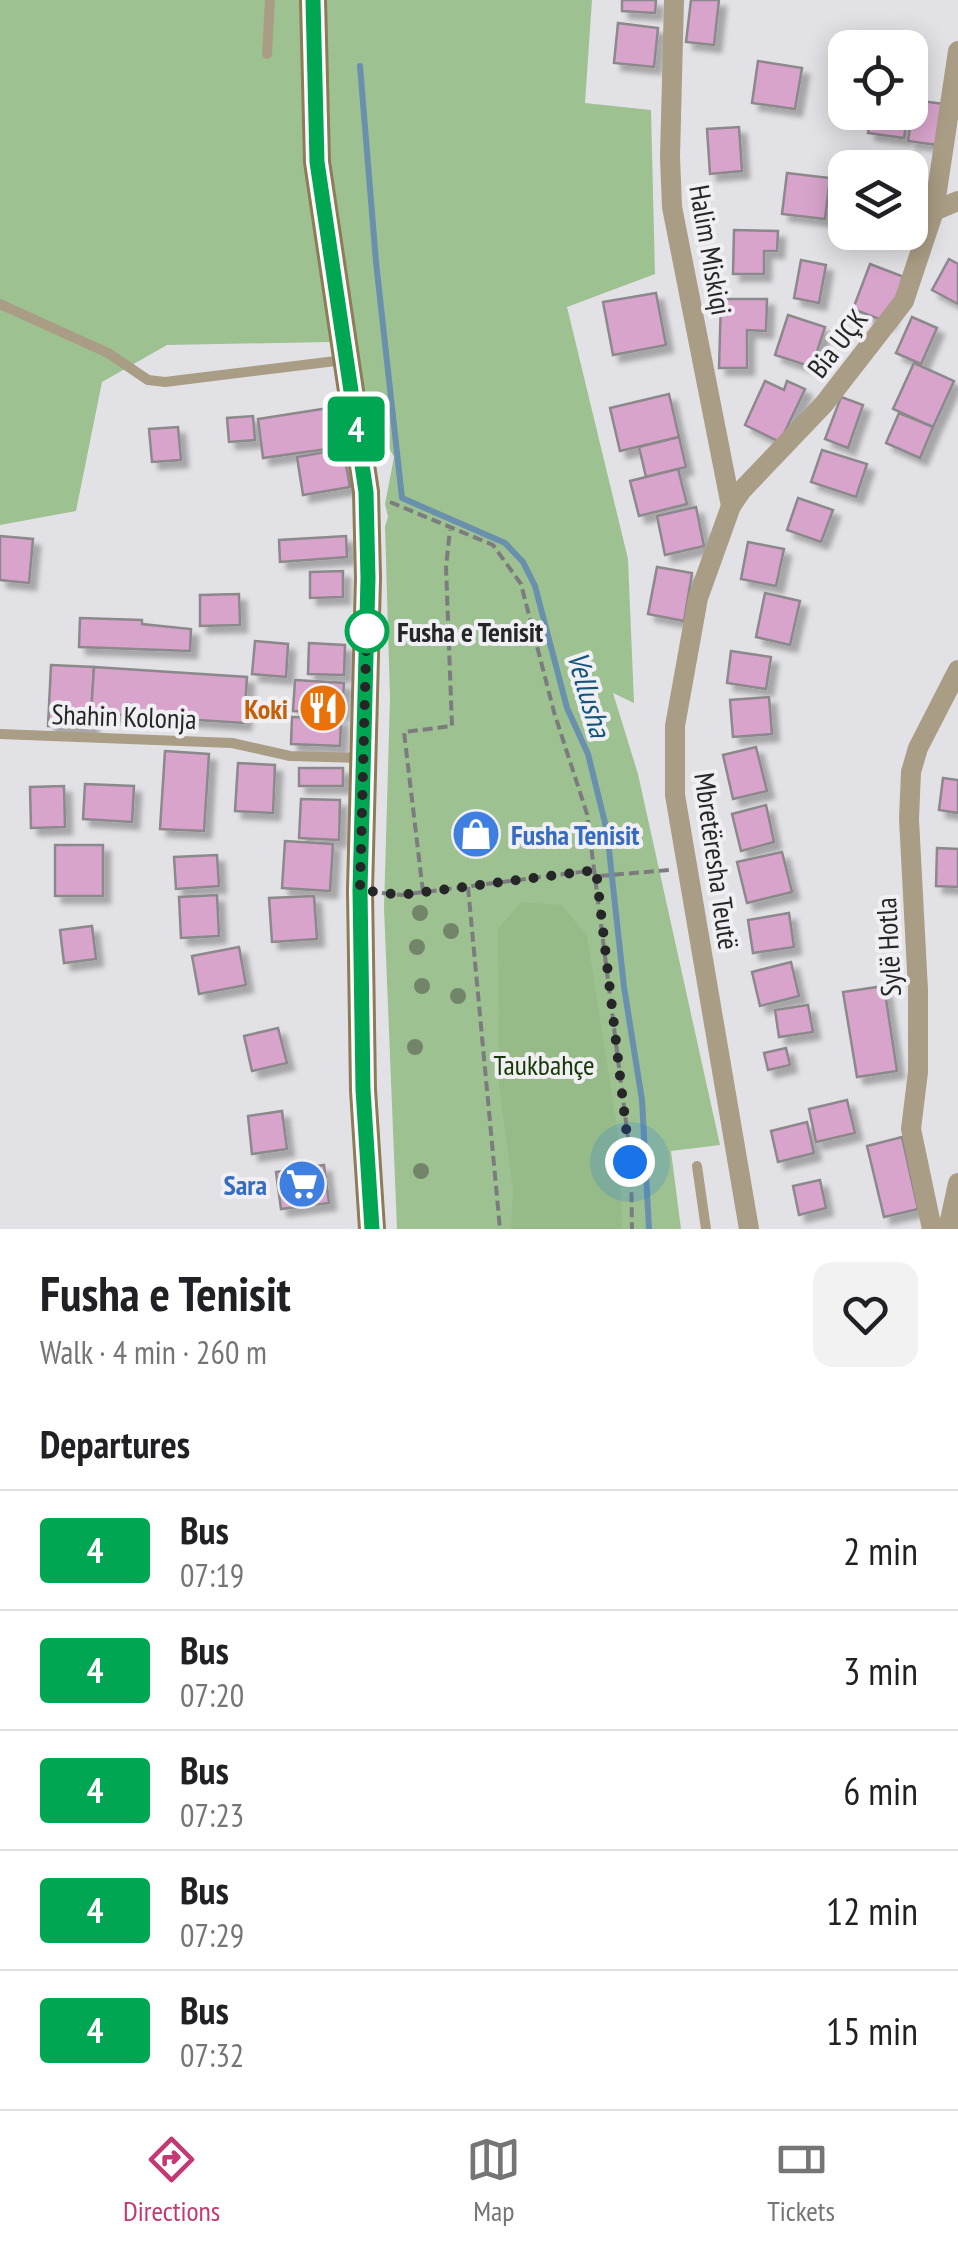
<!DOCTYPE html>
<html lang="en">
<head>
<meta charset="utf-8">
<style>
	:root { --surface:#fff; --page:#f2f2f2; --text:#202124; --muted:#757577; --line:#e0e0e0; --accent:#c23973 }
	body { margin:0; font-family:"PT Sans Narrow",sans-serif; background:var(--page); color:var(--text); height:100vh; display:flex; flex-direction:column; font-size:38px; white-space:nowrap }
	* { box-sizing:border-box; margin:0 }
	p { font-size:32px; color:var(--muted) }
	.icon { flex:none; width:55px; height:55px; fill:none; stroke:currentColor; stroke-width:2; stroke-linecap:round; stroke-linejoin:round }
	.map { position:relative; height:1229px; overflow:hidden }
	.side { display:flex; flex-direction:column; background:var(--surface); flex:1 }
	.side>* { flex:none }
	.badge { padding:0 20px; border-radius:8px; font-size:35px; line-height:65px }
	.fabs { position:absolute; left:828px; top:30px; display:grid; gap:20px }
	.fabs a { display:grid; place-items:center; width:100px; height:100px; border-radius:20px; background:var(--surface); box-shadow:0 5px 25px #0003; font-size:50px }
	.you { position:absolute; width:50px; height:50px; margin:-25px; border:8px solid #fff; border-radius:50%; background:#1a73e8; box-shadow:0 0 0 15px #1a73e833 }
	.map>.badge { position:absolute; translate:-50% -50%; box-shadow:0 0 0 5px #fff }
	h2 { padding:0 40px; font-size:38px; line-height:90px }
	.round { display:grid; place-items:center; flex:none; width:105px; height:105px; border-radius:20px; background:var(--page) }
	.overview { display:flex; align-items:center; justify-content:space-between; height:170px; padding:0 40px }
	h1 { font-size:48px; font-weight:600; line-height:75px }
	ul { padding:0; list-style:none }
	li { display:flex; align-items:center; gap:30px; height:120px; padding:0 40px; border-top:2px solid var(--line) }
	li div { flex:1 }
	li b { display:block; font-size:38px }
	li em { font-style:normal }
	li .badge { min-width:110px; font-weight:700; text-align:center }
	.tab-bar { display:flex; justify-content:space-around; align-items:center; height:140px; border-top:2px solid var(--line); background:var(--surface); font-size:28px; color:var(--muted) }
	.tab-bar a { display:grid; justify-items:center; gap:5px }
	.tab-bar .active { color:var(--accent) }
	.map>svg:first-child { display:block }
	.green { fill:#9ec192 }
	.forest { fill:#96bb88 }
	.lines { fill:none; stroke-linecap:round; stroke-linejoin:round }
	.stream { stroke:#6991ae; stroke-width:6 }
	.building { fill:#d8a4cc; stroke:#8c888b; stroke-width:2.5; filter:url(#shadow) }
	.path { stroke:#7c7c7f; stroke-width:4; stroke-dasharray:10 5; stroke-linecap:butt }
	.lane { stroke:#aa9d85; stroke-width:10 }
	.street { stroke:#aa9d85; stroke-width:20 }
	.secondary { stroke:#8e7b57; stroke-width:28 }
	.tree { fill:#728569 }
	.line-casing { stroke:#fff; stroke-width:22 }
	.line { stroke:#00a651; stroke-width:15 }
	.walk { stroke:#262628; stroke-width:10; stroke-dasharray:0 18 }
	.stop-dot { fill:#fff; stroke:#00a651; stroke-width:5 }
	.labels { text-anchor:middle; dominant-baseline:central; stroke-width:8; stroke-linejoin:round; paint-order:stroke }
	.street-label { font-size:28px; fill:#262628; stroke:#f0eff4 }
	.stop-label { font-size:28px; font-weight:bold; fill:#262628; stroke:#f0eff4; text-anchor:start }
	.food-label { font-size:28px; font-weight:bold; fill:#c56008; stroke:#f0eff4; text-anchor:end }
	.shop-label { font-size:28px; font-weight:bold; fill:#366cbe; stroke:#f0eff4; text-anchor:start }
	.park-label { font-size:28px; fill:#163903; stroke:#f0eff4 }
	.water-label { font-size:30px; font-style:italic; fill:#13567c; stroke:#f0eff4 }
</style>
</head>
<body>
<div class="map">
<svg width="958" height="1229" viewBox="0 0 958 1229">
	<defs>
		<filter id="shadow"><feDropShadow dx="7" dy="7" stdDeviation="2.5" flood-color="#0004"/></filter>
	</defs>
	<rect width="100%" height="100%" fill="#e2e2e6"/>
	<polygon class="green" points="0,0 592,0 585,103 651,110 655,274 567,307 628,559 634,703 613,693 638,774 720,1145 671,1151 681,1229 397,1229 384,908 390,698 385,526 388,517 385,504 394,457 330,342 167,345 102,382 76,511 0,525"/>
	<polygon class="forest" points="521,902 562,905 587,936 620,1146 622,1229 511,1229 513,1191 499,1085 498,929"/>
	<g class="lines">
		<polyline class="stream" points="360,66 376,262 402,498 505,543 523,562 535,586 567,708 588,754 607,831 624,987 642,1100 649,1229"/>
	</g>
	<g class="building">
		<polygon points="622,0 656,0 655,13 622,11"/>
		<polygon points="691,0 719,0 714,45 686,42"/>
		<polygon points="618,23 658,28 654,67 614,63"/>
		<polygon points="758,61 802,68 795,109 752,103"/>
		<polygon points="914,100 944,104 938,145 908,141"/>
		<polygon points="872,112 908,112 904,138 868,133"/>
		<polygon points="739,127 742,171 710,174 707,129"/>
		<polygon points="787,173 830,178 825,219 782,214"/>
		<polygon points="910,180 934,186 926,219 910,215"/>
		<polygon points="734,230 778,231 777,251 764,251 764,274 733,274"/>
		<polygon points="949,259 958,264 958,304 932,290"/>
		<polygon points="801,260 826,265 819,303 794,298"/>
		<polygon points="870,264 904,277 887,322 853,309"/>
		<polygon points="656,293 666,345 613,355 603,302"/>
		<polygon points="721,299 767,299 766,331 747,330 747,368 719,368"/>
		<polygon points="788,315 825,327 812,367 775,355"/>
		<polygon points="912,317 937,328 921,364 896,353"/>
		<polygon points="914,363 954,381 933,427 893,409"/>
		<polygon points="765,381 784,390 787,381 805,389 780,442 745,425"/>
		<polygon points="669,394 679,437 620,451 610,408"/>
		<polygon points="841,397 863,405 848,448 825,439"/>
		<polygon points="335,407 341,447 263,458 258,419"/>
		<polygon points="899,413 933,427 920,458 886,443"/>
		<polygon points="253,416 255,440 229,442 227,418"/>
		<polygon points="178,427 181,460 152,462 149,429"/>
		<polygon points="679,437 686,467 646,477 639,447"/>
		<polygon points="343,449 350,487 303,495 297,457"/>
		<polygon points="822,450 867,464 856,497 811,482"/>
		<polygon points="678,469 687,504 639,516 630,481"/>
		<polygon points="798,498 833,510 821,542 787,530"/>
		<polygon points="696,507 704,546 665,555 657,516"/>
		<polygon points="0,536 33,539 29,583 0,580"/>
		<polygon points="346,536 347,557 280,562 279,540"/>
		<polygon points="748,542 784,549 776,586 741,579"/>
		<polygon points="657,567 692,573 684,621 648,614"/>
		<polygon points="343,571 343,597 310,598 310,572"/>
		<polygon points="765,593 800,601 790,645 756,637"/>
		<polygon points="239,594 240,625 200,626 200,595"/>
		<polygon points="80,618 142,620 142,624 191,629 190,651 79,647"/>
		<polygon points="255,641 288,644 286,677 252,674"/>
		<polygon points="309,643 345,645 344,675 308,674"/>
		<polygon points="731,651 771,657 766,689 727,683"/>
		<polygon points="51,665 94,667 91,728 48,726"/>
		<polygon points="94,667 247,677 244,723 91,713"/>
		<polygon points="295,680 344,683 342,714 293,711"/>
		<polygon points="769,697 772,734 733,737 730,700"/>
		<polygon points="292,717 341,719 340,746 291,744"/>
		<polygon points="756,747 767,791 733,799 723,755"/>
		<polygon points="165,751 209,754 204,831 160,829"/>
		<polygon points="238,763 275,765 273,813 235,811"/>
		<rect x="299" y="768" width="44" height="18"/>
		<polygon points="943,778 958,780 958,813 939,810"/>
		<polygon points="85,784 134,786 132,822 83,819"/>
		<polygon points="64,786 65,827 31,828 30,787"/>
		<polygon points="301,799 340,800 339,840 299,838"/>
		<polygon points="766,805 774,842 741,851 732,814"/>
		<polygon points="285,841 333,844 330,891 282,888"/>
		<rect x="55" y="845" width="48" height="51"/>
		<polygon points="937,848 958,849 958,887 936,886"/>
		<polygon points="782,852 792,892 747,903 737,862"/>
		<polygon points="217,855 219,886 176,889 174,857"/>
		<polygon points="217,895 219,936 181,938 179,897"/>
		<polygon points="314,896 317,939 272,942 269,898"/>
		<polygon points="789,913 794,947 753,953 748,920"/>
		<polygon points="92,926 96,959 64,963 60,930"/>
		<polygon points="239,947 246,985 199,994 192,956"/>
		<polygon points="791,962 799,996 760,1006 752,972"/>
		<polygon points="884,986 897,1071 857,1077 843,992"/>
		<polygon points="808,1005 813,1032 779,1037 775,1010"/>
		<polygon points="278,1028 287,1063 252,1071 244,1036"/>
		<polygon points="786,1048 790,1065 768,1070 764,1053"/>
		<polygon points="847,1100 855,1133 816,1142 809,1109"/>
		<polygon points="282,1111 287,1149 252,1154 248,1116"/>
		<polygon points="807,1122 814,1153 778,1162 771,1131"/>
		<polygon points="902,1137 918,1209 884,1217 867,1146"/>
		<polygon points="324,1165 329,1203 281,1209 276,1172"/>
		<polygon points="820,1180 826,1208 799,1215 793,1186"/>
	</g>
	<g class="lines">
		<g class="path">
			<polyline points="390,502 493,545 521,584 554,712 587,814 631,1162 632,1229"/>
			<polyline points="599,876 669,870"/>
			<polyline points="468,887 500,1229"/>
			<polyline points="423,892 404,732 452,726 446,567 450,530"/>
			<polyline points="382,893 401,895 596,870"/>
		</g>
		<g class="lane">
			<polyline points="267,54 270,0"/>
			<polyline points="0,304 108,353 148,380 165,382 344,360"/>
			<polyline points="0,734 232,743 290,756 363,758"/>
			<polyline points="697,1166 706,1229"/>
		</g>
		<g class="street">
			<polyline points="674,0 670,157 672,207 731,506"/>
			<polyline points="934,211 958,201"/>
			<polyline points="749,1229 675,795 675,726 698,598 731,506 742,490 824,404 904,301 934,211 958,51"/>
			<polyline points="932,1229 911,1129 918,1072 918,990 909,819 911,772 918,748 958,670"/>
			<polyline points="948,1229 958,1183"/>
		</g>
		<polyline class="secondary" points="313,0 317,162 366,492 368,578 360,890 363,1090 372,1229"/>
	</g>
	<g class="tree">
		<circle cx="420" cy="913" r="8"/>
		<circle cx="451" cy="931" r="8"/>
		<circle cx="417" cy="947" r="8"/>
		<circle cx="422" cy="986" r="8"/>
		<circle cx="458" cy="996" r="8"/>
		<circle cx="415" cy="1047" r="8"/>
		<circle cx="421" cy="1171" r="8"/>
	</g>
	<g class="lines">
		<g class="line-casing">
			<polyline id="line" points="313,0 317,162 366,492 368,578 360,890 363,1090 372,1229"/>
		</g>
		<use href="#line" class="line"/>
		<polyline class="walk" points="367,631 367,614 360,890 401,895 596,870 630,1162"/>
	</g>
	<defs>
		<g id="restaurant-disc" transform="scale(2.5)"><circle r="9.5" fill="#e8710a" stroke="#f0eff4"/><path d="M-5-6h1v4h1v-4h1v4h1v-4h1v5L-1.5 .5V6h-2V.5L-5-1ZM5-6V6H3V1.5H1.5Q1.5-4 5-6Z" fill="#fff"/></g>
		<g id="shop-disc" transform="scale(2.5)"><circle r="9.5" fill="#3f7fe0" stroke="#f0eff4"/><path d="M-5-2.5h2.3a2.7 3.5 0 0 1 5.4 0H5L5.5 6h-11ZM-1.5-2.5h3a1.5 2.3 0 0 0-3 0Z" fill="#fff"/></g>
		<g id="supermarket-disc" transform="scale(2.5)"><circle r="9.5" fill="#3f7fe0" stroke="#f0eff4"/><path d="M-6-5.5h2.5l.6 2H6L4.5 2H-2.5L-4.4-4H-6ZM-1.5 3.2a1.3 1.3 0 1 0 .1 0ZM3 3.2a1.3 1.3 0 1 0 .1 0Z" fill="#fff"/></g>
	</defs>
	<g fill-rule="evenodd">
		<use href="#restaurant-disc" x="323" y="708"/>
		<use href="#shop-disc" x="476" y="834"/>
		<use href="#supermarket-disc" x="302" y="1184"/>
	</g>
	<circle class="stop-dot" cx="367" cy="631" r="20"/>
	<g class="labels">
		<g class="street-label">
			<text transform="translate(711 250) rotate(80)">Halim Miskiqi</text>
			<text transform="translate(837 343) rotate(-52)">Bia UÇK</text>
			<text transform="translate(124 716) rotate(2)">Shahin Kolonja</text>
			<text transform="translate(717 861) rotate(82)">Mbretëresha Teutë</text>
			<text transform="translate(888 947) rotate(-93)">Sylë Hotla</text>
		</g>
		<g class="stop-label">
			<text x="397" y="631">Fusha e Tenisit</text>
		</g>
		<g class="food-label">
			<text x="288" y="708">Koki</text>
		</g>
		<g class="shop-label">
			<text x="511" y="834">Fusha Tenisit</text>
			<text x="267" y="1184" text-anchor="end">Sara</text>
		</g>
		<g class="park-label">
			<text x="544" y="1064">Taukbahçe</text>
		</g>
		<g class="water-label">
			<text transform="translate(590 694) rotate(74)">Vellusha</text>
		</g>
	</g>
</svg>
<div class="fabs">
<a><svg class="icon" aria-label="locate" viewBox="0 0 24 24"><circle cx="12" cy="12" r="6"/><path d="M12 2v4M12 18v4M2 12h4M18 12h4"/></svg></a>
<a><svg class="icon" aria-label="layers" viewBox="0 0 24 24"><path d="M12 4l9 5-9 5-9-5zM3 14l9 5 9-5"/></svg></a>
</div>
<div class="you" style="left:630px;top:1162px"></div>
<b class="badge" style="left:356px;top:429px;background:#00a651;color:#fff">4</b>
</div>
<section class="side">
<div class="overview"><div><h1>Fusha e Tenisit</h1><p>Walk · 4 min · 260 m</p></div><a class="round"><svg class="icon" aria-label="heart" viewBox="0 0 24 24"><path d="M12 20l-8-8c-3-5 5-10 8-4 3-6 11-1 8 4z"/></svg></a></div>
<h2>Departures</h2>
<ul>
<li><span class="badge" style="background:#00a651;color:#fff">4</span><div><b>Bus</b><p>07:19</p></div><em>2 min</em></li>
<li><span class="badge" style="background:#00a651;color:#fff">4</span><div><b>Bus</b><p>07:20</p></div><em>3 min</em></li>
<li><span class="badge" style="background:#00a651;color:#fff">4</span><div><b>Bus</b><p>07:23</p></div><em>6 min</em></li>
<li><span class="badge" style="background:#00a651;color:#fff">4</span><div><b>Bus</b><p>07:29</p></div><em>12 min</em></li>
<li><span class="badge" style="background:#00a651;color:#fff">4</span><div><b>Bus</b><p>07:32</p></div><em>15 min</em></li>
</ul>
</section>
<nav class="tab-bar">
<a class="active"><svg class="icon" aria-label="directions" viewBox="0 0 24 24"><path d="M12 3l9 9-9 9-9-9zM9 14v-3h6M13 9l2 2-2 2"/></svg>Directions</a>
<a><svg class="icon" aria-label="map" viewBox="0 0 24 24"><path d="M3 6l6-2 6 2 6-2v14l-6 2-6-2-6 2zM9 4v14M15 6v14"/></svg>Map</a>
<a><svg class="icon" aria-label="tickets" viewBox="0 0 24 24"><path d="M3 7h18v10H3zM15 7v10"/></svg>Tickets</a>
</nav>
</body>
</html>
